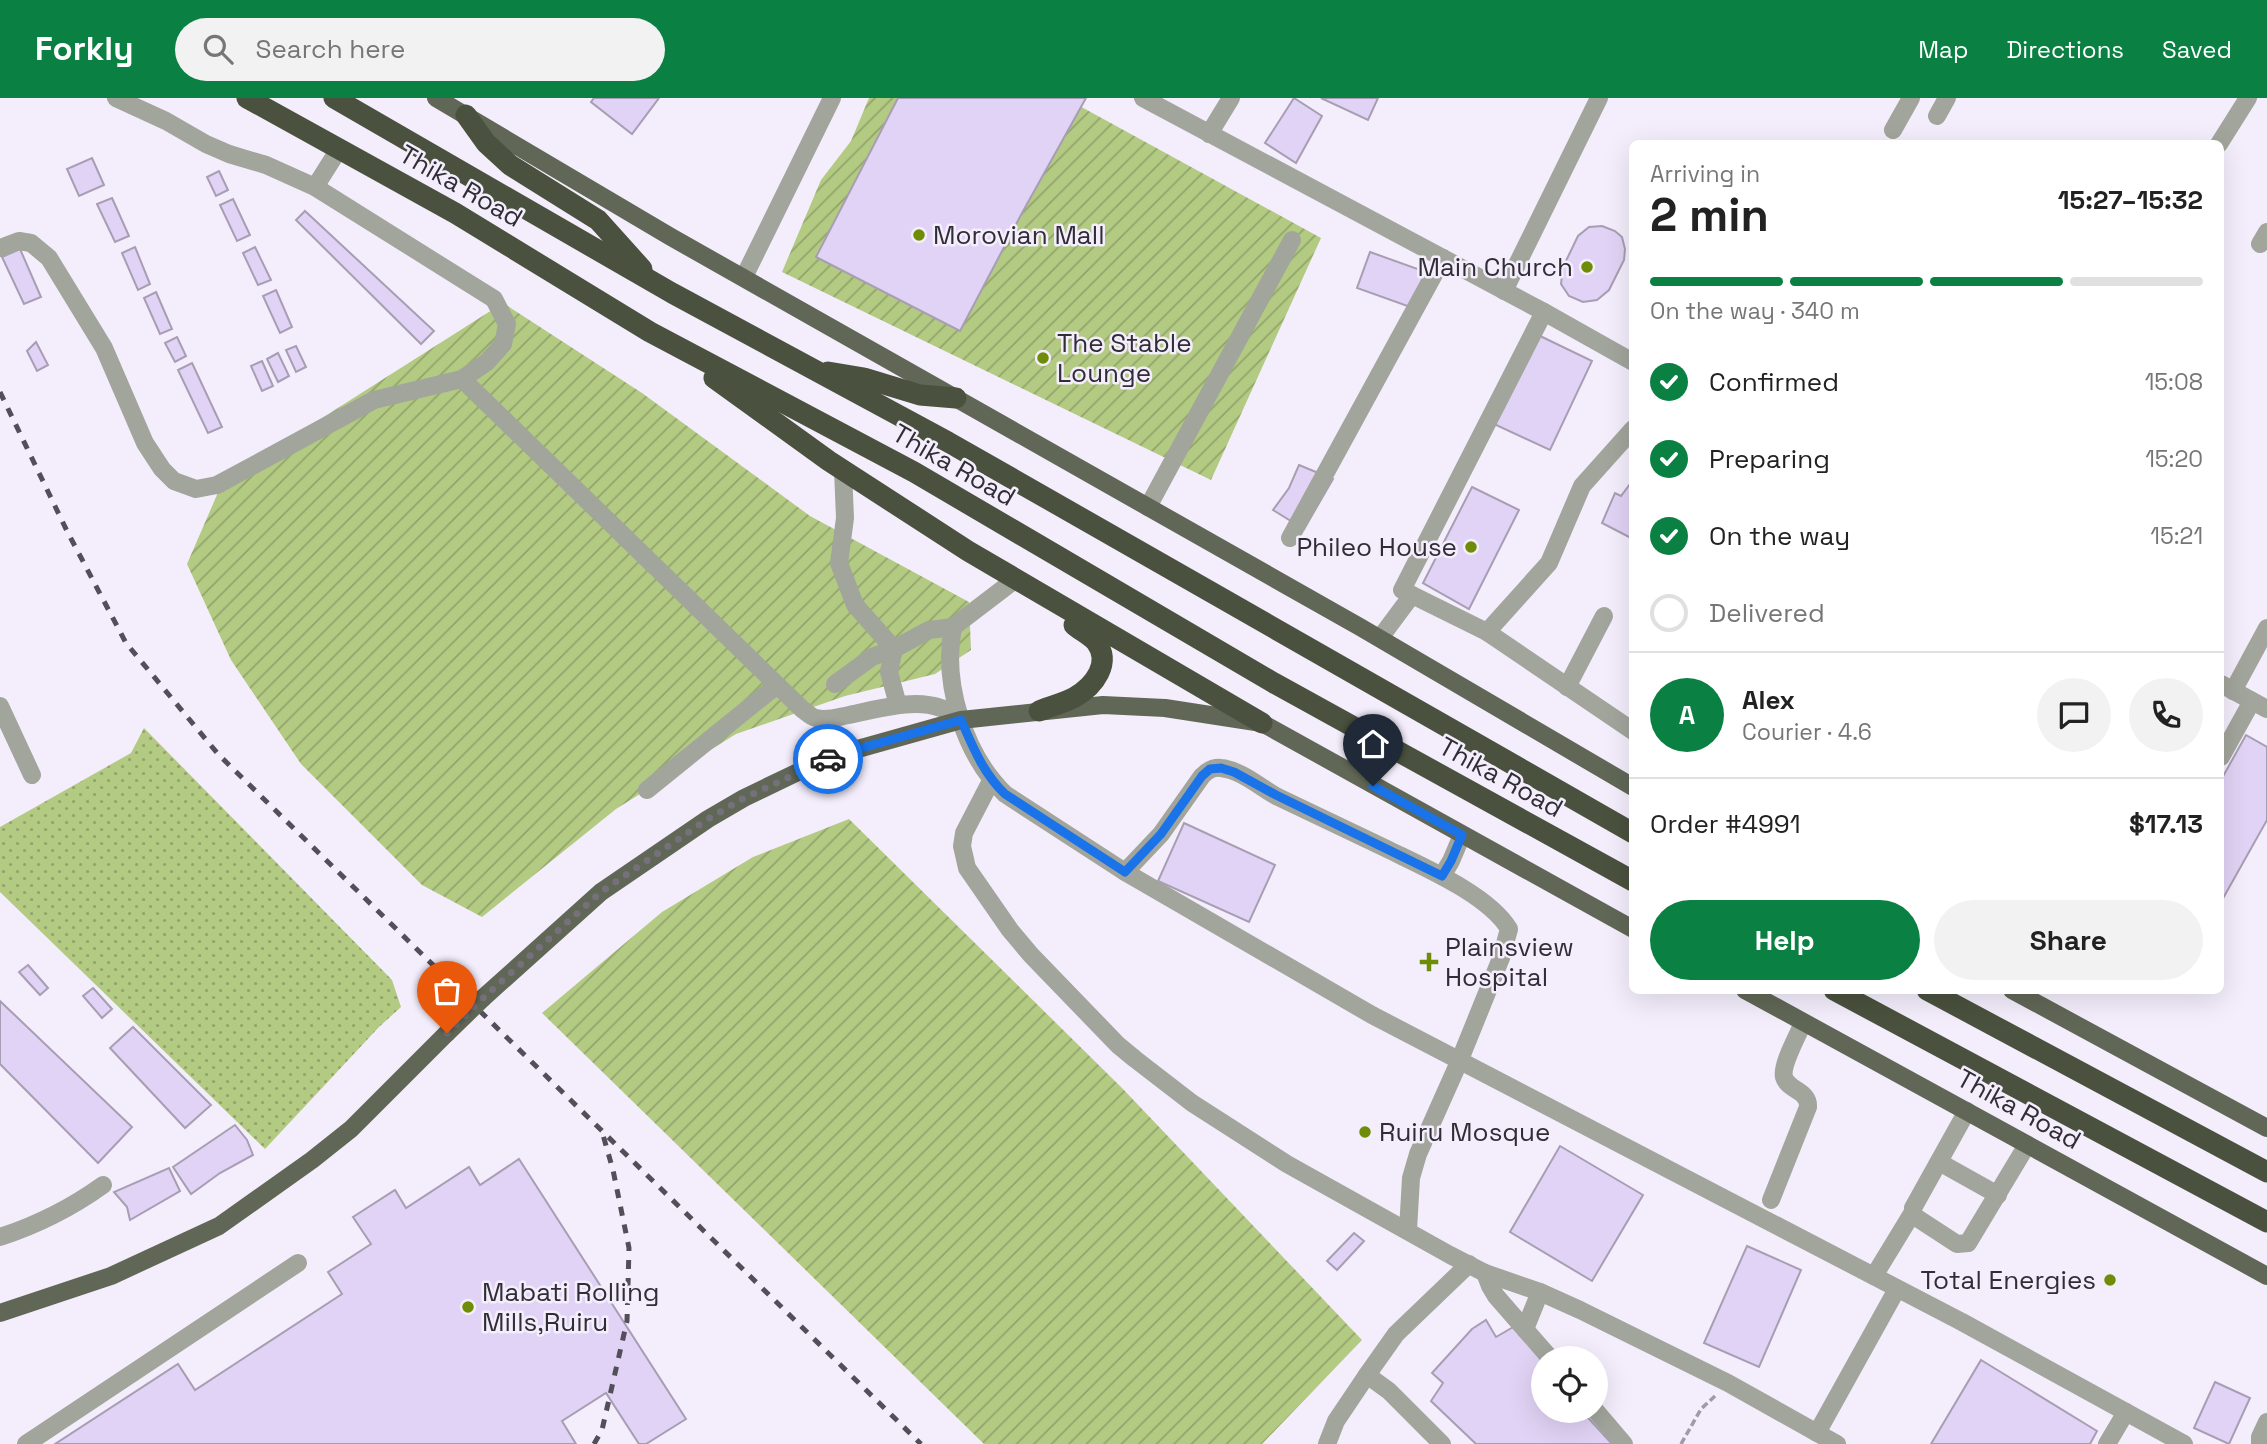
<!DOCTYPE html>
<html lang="en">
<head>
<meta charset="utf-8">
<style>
	body { margin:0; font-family:"Space Grotesk",sans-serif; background:#f2f2f2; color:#222; height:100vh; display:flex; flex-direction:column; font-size:26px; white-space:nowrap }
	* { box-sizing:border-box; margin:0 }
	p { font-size:23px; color:#767676 }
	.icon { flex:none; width:38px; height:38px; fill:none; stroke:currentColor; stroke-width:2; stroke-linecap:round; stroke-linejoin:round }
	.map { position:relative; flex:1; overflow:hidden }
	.side { position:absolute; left:1629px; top:42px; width:595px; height:854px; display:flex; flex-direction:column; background:#fff; border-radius:10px; box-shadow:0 7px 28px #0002 }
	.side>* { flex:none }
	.buttons { position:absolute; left:1531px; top:1248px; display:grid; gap:14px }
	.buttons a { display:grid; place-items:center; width:77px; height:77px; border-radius:50%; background:#fff; box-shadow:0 7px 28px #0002; font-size:35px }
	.pin { position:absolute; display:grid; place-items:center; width:60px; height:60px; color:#fff; margin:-72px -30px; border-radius:50% 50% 50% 0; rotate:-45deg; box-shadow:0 0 7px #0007 }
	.pin .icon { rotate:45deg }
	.courier { position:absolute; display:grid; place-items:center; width:70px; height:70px; margin:-35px; border:5px solid #1a73e8; border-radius:50%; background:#fff; color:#222; box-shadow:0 2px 9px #0007 }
	.head em { font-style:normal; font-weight:800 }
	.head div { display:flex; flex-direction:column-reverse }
	.head { display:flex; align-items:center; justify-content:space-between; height:119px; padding:0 21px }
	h1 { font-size:46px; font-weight:800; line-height:52px }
	.bar { display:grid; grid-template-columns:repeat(4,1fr); gap:10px 7px; align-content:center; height:84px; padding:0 21px }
	.bar i { height:9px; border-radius:5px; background:#e0e0e0 }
	.bar .selected { background:#0b8043 }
	.bar p { grid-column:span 4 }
	.line { display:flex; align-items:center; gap:18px; padding:0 21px; border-top:2px solid #e0e0e0 }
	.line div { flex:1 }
	.round { display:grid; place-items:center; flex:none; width:74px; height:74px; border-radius:37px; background:#f2f2f2 }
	ol { padding:0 21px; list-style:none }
	li { display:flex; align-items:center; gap:21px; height:77px }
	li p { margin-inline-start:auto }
	li .icon { padding:7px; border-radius:50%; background:#0b8043; color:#fff; stroke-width:4 }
	li:last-child { color:#767676 }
	li i { width:38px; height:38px; border:4px solid #e0e0e0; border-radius:50% }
	.cta { display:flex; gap:14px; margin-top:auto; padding:14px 21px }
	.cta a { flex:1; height:80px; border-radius:42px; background:#0b8043; color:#fff; font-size:28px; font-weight:800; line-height:80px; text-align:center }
	.cta a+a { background:#f2f2f2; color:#222 }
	header { display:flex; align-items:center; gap:42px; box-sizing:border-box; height:98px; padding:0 35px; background:#0b8043; color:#fff }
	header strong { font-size:33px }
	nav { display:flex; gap:38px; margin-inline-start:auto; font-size:24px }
	.search { width:490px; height:63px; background:#f2f2f2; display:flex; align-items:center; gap:18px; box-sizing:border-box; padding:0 24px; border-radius:38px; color:#767676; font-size:26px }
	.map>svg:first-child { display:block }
	.grass { fill:url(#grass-dots) }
	.garden { fill:url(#garden-furrows) }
	.building { fill:#e1d3f5; stroke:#a79eb3; stroke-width:2 }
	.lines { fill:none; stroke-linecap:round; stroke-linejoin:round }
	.path { stroke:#9f9aa6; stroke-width:3.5; stroke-dasharray:7 3.5; stroke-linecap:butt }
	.minor { stroke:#a2a59c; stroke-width:18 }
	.major { stroke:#616756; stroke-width:18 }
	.highway { stroke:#4a513e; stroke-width:21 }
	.rail { stroke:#534f58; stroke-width:5; stroke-dasharray:9 9; stroke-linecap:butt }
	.major-bridge { stroke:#616756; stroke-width:18 }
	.done { stroke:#75717b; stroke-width:7; stroke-dasharray:0 12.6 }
	.route { stroke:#1a73e8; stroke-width:9 }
	.poi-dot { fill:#6f8c07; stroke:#f4eefc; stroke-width:2.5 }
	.labels { text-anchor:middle; stroke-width:5; stroke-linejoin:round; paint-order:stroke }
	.street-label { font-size:26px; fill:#312d36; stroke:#f4eefc }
	.poi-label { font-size:26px; fill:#312d36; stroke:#f4eefc; text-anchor:start }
</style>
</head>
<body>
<header>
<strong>Forkly</strong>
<div class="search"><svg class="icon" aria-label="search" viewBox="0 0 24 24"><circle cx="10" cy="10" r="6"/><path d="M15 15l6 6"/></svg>Search here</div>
<nav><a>Map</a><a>Directions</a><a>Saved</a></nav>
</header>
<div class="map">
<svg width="2267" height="1346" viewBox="0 0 2267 1346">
	<defs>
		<pattern id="grass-dots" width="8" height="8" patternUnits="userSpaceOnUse" patternTransform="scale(1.75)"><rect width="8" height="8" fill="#b3ca82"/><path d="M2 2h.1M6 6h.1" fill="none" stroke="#92a46b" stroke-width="1.8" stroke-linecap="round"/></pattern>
		<pattern id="garden-furrows" width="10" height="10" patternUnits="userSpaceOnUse" patternTransform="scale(1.75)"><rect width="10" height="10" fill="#b3ca82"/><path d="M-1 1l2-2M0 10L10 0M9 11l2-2" fill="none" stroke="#92a46b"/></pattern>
	</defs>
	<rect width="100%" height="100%" fill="#f4eefc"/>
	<!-- grass -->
	<polygon class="grass" points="144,630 392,882 401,909 379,929 265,1051 0,794 0,729 131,655"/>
	<!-- garden -->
	<g class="garden">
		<polygon points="869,0 1065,0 1321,140 1211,382 782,174 821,82 851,43"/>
		<polygon points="503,205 642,295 810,418 969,504 971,552 935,576 845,598 736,636 616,711 482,819 422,787 301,666 231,562 187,466 223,383"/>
		<polygon points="849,721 1122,990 1362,1242 1262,1346 984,1346 542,915 662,814 753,759"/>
	</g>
	<!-- building -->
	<g class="building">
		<polygon points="594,0 659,0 632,36 591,4"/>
		<polygon points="898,0 1086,0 1022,115 960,233 816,159"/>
		<polygon points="1294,0 1322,18 1296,65 1265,45"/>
		<polygon points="1321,0 1378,0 1368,22"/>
		<polygon points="92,60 104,87 79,98 67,71"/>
		<polygon points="219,73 228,92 216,98 207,79"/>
		<polygon points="112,100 129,138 115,144 97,106"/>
		<polygon points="233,101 250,137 237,143 220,107"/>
		<polygon points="305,113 434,233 421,246 296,122"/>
		<polygon points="1602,128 1615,133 1622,139 1625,151 1624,162 1609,192 1597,202 1583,204 1569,198 1561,186 1563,169 1578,138 1589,129"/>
		<polygon points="135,149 150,186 138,192 122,155"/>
		<polygon points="255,149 271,182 258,187 243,155"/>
		<polygon points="20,151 41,199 24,206 2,159"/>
		<polygon points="1370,154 1426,174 1413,210 1357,190"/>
		<polygon points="276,192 292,229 280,235 263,198"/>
		<polygon points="156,194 172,231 160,236 144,200"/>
		<polygon points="1536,236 1592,263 1550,352 1494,326"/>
		<polygon points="177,239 186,258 175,264 165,245"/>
		<polygon points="36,244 48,267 37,273 27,253"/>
		<polygon points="296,248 306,269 296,274 286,252"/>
		<polygon points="278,255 289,278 278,284 267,261"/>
		<polygon points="262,263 273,288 262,293 251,268"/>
		<polygon points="192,265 222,329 208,335 178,272"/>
		<polygon points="1299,367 1333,381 1304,431 1273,412 1289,390"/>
		<polygon points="1633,382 1633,441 1602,425 1615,395 1621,398"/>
		<polygon points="1472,389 1519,412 1469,511 1423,485"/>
		<polygon points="2246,637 2267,649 2267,722 2221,804 2221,682"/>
		<polygon points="1184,725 1275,767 1249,824 1158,783"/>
		<polygon points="28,867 48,890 40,897 19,874"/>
		<polygon points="93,890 112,911 102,920 83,898"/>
		<polygon points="0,903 132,1029 98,1065 0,966"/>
		<polygon points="133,929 211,1007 185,1030 110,950"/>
		<polygon points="235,1027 247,1042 253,1057 220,1075 191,1096 173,1069"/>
		<polygon points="1560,1048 1643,1097 1592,1183 1510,1134"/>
		<polygon points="519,1061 686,1321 646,1346 639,1346 606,1295 562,1323 576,1346 55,1346 178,1266 195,1292 342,1196 328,1174 371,1146 353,1119 395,1092 406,1110 469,1069 480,1087"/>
		<polygon points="169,1070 180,1093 130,1122 127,1109 114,1094"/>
		<polygon points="1354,1135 1364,1143 1337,1172 1327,1163"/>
		<polygon points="1747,1148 1801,1172 1759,1269 1704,1245"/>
		<polygon points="1486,1222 1496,1239 1515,1228 1544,1260 1544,1312 1581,1312 1612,1346 1476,1346 1431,1303 1443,1285 1432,1275 1472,1231"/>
		<polygon points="1981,1262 2097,1333 2090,1346 1931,1346"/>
		<polygon points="2215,1284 2250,1300 2229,1346 2194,1330"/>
	</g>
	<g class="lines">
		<!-- path -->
		<polyline class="path" points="1681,1346 1701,1311 1716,1297"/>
		<!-- minor -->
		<g class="minor">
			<polyline points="1143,0 1544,214 1633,264"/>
			<polyline points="1937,18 1947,0"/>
			<polyline points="1893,32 1911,0"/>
			<polyline points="1209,36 1231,0"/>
			<polyline points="2219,46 2248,0"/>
			<polyline points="315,89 339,51"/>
			<polyline points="2260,146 2267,134"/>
			<polyline points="0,150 19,143 31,145 49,160 104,250 145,345 162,371 174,383 196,391 217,387 374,302 462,281 487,264 503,246 507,226 494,201 315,89 266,67 229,56 206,46 166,23 116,0"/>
			<polyline points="744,179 832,0"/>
			<polyline points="1504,193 1599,0"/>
			<polyline points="1544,214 1402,492 1487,534 1633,633"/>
			<path d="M462,281L802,611C806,614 811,619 816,620C827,623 838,619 849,617C884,610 931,594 961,622"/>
			<polyline points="843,372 845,420 839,465 855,507 894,551 889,574 898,607"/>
			<polyline points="1148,409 1292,142"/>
			<polyline points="1290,440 1443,160"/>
			<path d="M953,529C942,585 964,656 1005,696L1125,774L1372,917L1962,1224L2184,1346"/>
			<polyline points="1487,534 1549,465 1582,388 1633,331"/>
			<polyline points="1380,540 1412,497"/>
			<polyline points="835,586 872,559 894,551 929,532 953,529 1012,484"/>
			<polyline points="2221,586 2267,611"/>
			<polyline points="1567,589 1604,518"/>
			<polyline points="2233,593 2267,530"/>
			<polyline points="0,608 32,677"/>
			<polyline points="2221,659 2252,603"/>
			<polyline points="991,683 964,735 962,748 967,770 1010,832 1031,857 1118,947 1135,961 1192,1005 1287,1066 1450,1157 1485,1175 1540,1194 1580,1212 1728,1285 1837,1346"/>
			<polyline points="647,692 777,587"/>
			<path d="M1125,774L1161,736L1202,678C1208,672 1213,669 1221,670C1241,672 1261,690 1278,699C1314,716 1349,733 1385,750C1421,768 1488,796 1509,831L1501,860L1459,964L1418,1056L1411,1080L1408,1132"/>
			<polyline points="1442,778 1451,763 1462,737"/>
			<polyline points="1967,1013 1913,1110 1914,1118 1957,1146 1968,1145 2027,1047"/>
			<polyline points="1939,1064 1998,1097"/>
			<path d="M1771,1102L1808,1009C1809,992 1788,993 1784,979C1781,967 1798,937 1803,925"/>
			<path d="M0,1139C37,1127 71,1110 103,1087"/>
			<polyline points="1485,1175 1490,1188 1496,1198 1550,1260"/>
			<polyline points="1874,1178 1913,1114"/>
			<polyline points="1525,1231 1540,1194"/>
			<polyline points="1367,1277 1396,1236 1469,1166"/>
			<polyline points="1595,1312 1624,1346"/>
			<polyline points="1817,1335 1897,1191"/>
			<polyline points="26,1346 298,1165"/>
			<polyline points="1327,1346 1336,1323 1367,1277 1389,1293 1442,1346"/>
			<polyline points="2107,1346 2126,1314"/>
			<polyline points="2260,1346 2260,1339 2267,1324"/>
		</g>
		<!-- major -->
		<g class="major">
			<polyline points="436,0 671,139 1360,529 1633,689"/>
			<polyline points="1745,892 2267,1178"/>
			<polyline points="2012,892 2267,1030"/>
			<polyline points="483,900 601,794 708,721 744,700 798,674 840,656 961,622 1103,607 1165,610 1262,625 1633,831"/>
			<polyline points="0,1215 111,1178 219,1128 312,1062 351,1031 447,935"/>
		</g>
		<!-- highway -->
		<g class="highway">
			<polyline points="247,0 455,115 650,234 914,374 1274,585 1633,783"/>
			<polyline points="334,0 672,195 948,344 1633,735"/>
			<polyline points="466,17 486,45 510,67 598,122 642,171"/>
			<polyline points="828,274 864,280 920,297 956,300"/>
			<polyline points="714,280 829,363 968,453 1262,625"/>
			<path d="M1039,613C1050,608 1065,605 1075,599C1094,588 1112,565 1096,544C1090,537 1081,533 1074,527"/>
			<polyline points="1834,892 2267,1124"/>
			<polyline points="1927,892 2267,1074"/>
		</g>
		<!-- rail -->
		<g class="rail">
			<polyline points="0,294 67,433 126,545 218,656 921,1346"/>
			<polyline points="594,1346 602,1332 627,1223 629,1150 613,1072 603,1037"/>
		</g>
		<!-- major-bridge -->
		<polyline class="major-bridge" points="447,935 483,900"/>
	</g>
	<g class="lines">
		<!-- done -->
		<polyline class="done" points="447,935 483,900 601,794 708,721 744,700 828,661"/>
		<!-- route -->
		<path class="route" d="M828,661L840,656L961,622C973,649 983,675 1005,696L1125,774L1161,736L1202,678L1210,671L1221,670L1234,674L1276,697L1442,778L1451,763L1462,737L1373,688"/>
	</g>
	<!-- markers -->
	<g class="poi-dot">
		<circle cx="919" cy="137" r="7"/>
		<circle cx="1587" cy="169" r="7"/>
		<circle cx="1043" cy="260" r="7"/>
		<circle cx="1471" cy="449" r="7"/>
		<path d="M1425.5 853.5h7v7h7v7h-7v7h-7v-7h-7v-7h7z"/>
		<circle cx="1365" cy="1034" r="7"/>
		<circle cx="2110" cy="1182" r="7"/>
		<circle cx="468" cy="1209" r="7"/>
	</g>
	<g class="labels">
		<!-- street labels -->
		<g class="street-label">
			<text transform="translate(461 88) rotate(30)" y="9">Thika Road</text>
			<text transform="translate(954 367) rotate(30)" y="9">Thika Road</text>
			<text transform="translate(1501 679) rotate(29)" y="9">Thika Road</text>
			<text transform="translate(2019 1011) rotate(29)" y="9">Thika Road</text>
		</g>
		<!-- poi labels -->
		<g class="poi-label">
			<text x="933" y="146">Morovian Mall</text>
			<text x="1573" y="178" text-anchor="end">Main Church</text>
			<text x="1057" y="254">The Stable<tspan x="1057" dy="30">Lounge</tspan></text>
			<text x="1457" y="458" text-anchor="end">Phileo House</text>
			<text x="1445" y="858">Plainsview<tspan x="1445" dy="30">Hospital</tspan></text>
			<text x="1379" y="1043">Ruiru Mosque</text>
			<text x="2096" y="1191" text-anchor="end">Total Energies</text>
			<text x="482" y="1203">Mabati Rolling<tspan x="482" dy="30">Mills,Ruiru</tspan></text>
		</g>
	</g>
</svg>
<div class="buttons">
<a><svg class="icon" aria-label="locate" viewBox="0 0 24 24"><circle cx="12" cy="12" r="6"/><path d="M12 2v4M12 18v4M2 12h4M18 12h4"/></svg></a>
</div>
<div class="pin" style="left:447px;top:935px;background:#ea580c"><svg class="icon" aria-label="bag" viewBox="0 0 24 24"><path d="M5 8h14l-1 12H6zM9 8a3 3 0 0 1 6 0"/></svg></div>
<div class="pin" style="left:1373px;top:688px;background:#1f2937"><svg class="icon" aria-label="home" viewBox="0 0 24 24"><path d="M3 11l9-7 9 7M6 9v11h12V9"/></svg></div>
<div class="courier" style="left:828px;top:661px"><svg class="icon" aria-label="car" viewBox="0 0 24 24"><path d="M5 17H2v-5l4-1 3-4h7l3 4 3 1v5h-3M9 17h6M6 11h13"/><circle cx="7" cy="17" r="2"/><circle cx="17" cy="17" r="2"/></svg></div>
<section class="side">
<div class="head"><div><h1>2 min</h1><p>Arriving in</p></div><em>15:27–15:32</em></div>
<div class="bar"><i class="selected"></i><i class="selected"></i><i class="selected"></i><i></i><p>On the way · 340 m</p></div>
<ol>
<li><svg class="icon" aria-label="check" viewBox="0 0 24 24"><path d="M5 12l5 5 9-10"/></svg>Confirmed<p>15:08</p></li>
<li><svg class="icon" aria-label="check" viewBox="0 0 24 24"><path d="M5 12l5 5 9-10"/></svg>Preparing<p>15:20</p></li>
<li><svg class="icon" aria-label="check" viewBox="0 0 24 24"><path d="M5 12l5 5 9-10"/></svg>On the way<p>15:21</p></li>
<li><i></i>Delivered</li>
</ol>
<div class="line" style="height:126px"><b class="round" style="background:#0b8043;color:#fff">A</b><div><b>Alex</b><p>Courier · 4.6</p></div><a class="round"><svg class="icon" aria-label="chat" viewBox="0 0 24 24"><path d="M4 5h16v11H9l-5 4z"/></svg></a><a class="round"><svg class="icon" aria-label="phone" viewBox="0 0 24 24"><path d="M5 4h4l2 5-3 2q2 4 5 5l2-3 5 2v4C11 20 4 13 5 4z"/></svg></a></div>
<div class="line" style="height:91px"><div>Order #4991</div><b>$17.13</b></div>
<div class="cta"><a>Help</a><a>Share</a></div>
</section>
</div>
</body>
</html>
